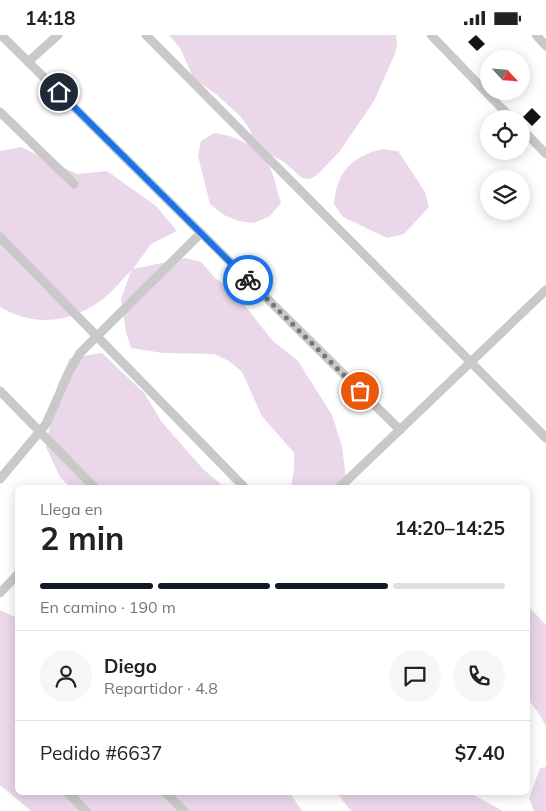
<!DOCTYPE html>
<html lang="es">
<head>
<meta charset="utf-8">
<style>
	body { margin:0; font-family:Mulish,sans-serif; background:#f6f6f6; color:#222; height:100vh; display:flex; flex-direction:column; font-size:19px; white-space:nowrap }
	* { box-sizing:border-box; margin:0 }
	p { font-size:16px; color:#767676 }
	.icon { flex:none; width:28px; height:28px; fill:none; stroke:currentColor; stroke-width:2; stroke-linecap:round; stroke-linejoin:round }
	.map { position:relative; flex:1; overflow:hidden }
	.side { position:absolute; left:15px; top:450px; width:515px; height:310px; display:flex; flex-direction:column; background:#fff; border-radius:8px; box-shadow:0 2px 12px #0003 }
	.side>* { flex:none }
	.needle { width:32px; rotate:116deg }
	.tools { position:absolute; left:480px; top:15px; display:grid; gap:10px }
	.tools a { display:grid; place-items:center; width:50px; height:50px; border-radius:50%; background:#fff; box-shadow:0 2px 12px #0003; font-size:25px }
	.pin { position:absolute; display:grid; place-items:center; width:42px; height:42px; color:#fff; margin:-21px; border:2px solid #fff; border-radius:50%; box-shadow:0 1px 5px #0007 }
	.courier { position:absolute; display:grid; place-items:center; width:50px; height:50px; margin:-25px; border:4px solid #1a73e8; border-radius:50%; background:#fff; color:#222; box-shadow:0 1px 6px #0007 }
	.summary em { font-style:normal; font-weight:700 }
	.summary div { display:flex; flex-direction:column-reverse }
	.summary { display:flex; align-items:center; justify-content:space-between; height:85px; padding:0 25px }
	h1 { font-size:32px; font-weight:700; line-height:38px }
	.bar { display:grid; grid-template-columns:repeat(4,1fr); gap:8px 5px; align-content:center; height:60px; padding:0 25px }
	.bar i { height:6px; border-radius:4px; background:#e0e0e0 }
	.bar .active { background:#111827 }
	.bar p { grid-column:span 4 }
	.line { display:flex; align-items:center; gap:12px; padding:0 25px; border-top:1px solid #e0e0e0 }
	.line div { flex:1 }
	.round { display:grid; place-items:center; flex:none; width:52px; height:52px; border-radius:26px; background:#f6f6f6 }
	.status { display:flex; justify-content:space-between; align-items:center; height:35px; padding:0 25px; background:#fff; direction:ltr }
	.status svg { height:14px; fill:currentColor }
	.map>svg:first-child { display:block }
	.green { fill:#ead8ea }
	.building { fill:#131313 }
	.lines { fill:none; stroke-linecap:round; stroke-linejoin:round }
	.minor { stroke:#c9c9c9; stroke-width:9 }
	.done { stroke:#767676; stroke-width:5; stroke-dasharray:0 9 }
	.route { stroke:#1a73e8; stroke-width:6 }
</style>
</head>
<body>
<div class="status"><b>14:18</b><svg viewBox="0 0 49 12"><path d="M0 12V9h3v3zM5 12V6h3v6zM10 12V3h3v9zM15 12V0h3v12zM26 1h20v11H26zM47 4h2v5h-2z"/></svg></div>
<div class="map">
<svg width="546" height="776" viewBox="0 0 546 776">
	<rect width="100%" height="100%" fill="#fff"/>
	<!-- green -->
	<g class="green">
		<polygon points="169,0 396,0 397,10 395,19 374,66 340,116 317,140 310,144 302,143 284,127 269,119 252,101 250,94 240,81 216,59 194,44 180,13"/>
		<path d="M214,98C234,100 255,110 267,127C274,138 277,156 281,168L270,181L254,188L238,186L224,180L210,169L198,121L201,106Z"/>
		<path d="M21,112L77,139L107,136L156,171L177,196L151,209L133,234L186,223L201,227L216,244L230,252L272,305L298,326L332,380L342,411L347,452H291L294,435V418L262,381L242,337L229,326L214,319L163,318L131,313L126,297L121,264L131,236C124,242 117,251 110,258C78,287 37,294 0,272V116Z"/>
		<path d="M383,114L398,116L425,157L429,172L404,199L387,203L343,182L334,169C337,136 351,122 383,114Z"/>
		<polygon points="102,318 145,359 161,386 203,434 224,452 70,452 60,442 46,412 58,349 70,323"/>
		<polygon points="528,571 546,590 546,692 540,680 528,664"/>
		<polygon points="0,575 17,583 18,758 290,758 302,776 31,776 0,750"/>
		<polygon points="546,732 546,776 534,776 529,763 540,733"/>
		<polygon points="337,758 470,758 503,776 351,776"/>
	</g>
	<!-- building -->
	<g class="building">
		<polygon points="476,0 485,9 477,16 468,7"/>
		<polygon points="532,73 541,82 532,91 523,82"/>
	</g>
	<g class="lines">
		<!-- minor -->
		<g class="minor">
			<polyline points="1,0 400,395"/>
			<polyline points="146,0 546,403"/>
			<polyline points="431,0 512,84"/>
			<polyline points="536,0 546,11"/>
			<polyline points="28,27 58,0"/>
			<polyline points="0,77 74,149"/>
			<polyline points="521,93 546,119"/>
			<polyline points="0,202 244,452"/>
			<polyline points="0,356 94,452"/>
			<polyline points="0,444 46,389 69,337 80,318 201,198"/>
			<polyline points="340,452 546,255"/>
			<polyline points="0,558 18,539"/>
			<polyline points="68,758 86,776"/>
			<polyline points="166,758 184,776"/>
		</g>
	</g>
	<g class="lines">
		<!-- done -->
		<polyline class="done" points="248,245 360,356"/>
		<!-- route -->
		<polyline class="route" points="59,57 248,245"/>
	</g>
</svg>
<div class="tools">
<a><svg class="needle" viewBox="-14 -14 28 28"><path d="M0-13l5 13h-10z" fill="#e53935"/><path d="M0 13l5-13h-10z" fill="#767676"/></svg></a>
<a><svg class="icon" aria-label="locate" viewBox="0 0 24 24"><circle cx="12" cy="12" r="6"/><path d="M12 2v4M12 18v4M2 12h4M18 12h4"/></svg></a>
<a><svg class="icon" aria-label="layers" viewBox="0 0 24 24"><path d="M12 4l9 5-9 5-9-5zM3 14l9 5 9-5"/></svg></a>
</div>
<div class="pin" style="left:360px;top:356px;background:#ea580c"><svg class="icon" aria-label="bag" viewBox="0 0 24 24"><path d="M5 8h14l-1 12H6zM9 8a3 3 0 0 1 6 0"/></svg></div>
<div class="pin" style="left:59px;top:57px;background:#1f2937"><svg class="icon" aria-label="home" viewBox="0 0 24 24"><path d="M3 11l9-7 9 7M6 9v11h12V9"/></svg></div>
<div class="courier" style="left:248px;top:245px"><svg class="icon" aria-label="bike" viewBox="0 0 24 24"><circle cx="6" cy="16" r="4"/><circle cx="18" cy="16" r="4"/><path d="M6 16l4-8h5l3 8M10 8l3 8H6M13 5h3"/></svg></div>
<section class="side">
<div class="summary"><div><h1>2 min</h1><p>Llega en</p></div><em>14:20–14:25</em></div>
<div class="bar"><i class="active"></i><i class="active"></i><i class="active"></i><i></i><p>En camino · 190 m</p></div>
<div class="line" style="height:90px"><a class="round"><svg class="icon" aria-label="person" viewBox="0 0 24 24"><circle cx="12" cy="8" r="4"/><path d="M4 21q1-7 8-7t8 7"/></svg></a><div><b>Diego</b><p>Repartidor · 4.8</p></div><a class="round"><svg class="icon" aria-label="chat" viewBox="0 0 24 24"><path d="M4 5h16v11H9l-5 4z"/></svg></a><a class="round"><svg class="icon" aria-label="phone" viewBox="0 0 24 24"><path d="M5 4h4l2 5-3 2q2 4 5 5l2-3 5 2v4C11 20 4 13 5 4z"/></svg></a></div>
<div class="line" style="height:65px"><div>Pedido #6637</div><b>$7.40</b></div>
</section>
</div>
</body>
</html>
